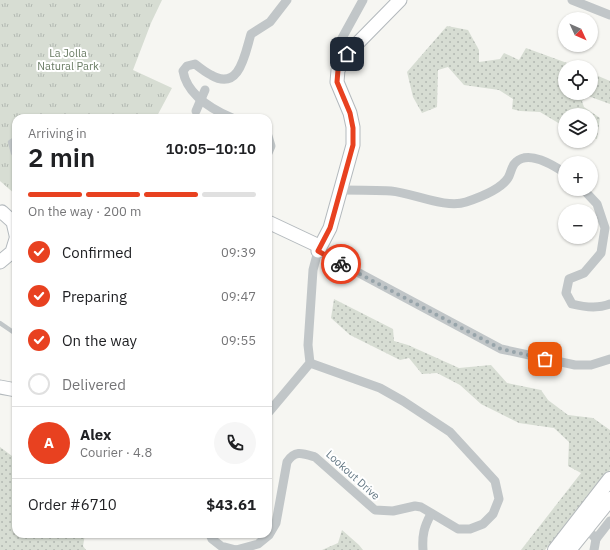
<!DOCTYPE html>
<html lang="en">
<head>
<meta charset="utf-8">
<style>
	body { margin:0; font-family:"IBM Plex Sans",sans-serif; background:#f6f6f6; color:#202124; height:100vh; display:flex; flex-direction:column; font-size:15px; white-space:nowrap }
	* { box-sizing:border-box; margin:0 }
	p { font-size:13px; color:#757577 }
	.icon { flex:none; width:22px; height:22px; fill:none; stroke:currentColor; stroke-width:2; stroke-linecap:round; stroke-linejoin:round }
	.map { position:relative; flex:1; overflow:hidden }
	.sheet { position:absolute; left:12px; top:114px; width:260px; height:424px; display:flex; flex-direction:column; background:#fff; border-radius:12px; box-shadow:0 1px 3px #0004 }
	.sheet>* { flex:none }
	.needle { width:26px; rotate:134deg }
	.tools { position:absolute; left:558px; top:12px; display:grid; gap:8px }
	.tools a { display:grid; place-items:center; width:40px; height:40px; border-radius:50%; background:#fff; box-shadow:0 1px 3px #0004; font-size:20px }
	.pin { position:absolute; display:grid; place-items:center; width:34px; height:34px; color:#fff; margin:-17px; border-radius:8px; box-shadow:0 2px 6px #0006 }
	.courier { position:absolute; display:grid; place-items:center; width:40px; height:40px; margin:-20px; border:3px solid #e84120; border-radius:50%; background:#fff; color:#222; box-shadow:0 1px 5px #0007 }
	.head em { font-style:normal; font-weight:600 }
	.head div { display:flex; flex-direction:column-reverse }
	.head { display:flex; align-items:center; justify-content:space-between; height:68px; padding:0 16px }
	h1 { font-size:26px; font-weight:600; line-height:30px }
	.bar { display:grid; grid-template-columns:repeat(4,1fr); gap:6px 4px; align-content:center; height:48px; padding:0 16px }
	.bar i { height:5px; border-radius:3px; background:#e0e0e0 }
	.bar .selected { background:#e84120 }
	.bar p { grid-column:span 4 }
	.line { display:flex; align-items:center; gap:10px; padding:0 16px; border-top:1px solid #e0e0e0 }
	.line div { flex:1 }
	.round { display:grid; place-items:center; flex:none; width:42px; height:42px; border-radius:21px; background:#f6f6f6 }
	ol { padding:0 16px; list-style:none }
	li { display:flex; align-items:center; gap:12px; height:44px }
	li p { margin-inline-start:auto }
	li .icon { padding:4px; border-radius:50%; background:#e84120; color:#fff; stroke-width:4 }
	li:last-child { color:#757577 }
	li i { width:22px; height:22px; border:2px solid #e0e0e0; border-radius:50% }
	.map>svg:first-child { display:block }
	.grass { fill:url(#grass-dots) }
	.park { fill:url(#park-tufts) }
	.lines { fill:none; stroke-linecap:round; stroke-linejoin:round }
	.secondary-casing { stroke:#b3b9bd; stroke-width:15 }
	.primary-casing { stroke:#b4b9bc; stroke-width:16 }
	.lane { stroke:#c1c6c8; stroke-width:4.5 }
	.street { stroke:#c1c6c8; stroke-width:9 }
	.secondary { stroke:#fff; stroke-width:13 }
	.primary { stroke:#fff; stroke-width:14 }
	.street-bridge { stroke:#c1c6c8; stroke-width:9 }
	.done { stroke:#97a4aa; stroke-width:4; stroke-dasharray:0 7.2 }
	.route { stroke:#e84120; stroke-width:5 }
	.labels { text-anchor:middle; stroke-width:4; stroke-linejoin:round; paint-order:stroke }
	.park-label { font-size:11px; fill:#697b63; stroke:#fff }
	.street-label { font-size:11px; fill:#647884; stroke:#fff }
</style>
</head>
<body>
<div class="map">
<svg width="610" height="550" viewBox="0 0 610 550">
	<defs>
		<pattern id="grass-dots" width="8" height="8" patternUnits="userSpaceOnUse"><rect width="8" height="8" fill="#d7ddd3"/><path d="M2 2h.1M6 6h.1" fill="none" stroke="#b2b8b1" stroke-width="1.8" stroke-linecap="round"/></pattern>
		<pattern id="park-tufts" width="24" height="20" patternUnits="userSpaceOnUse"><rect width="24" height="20" fill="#d7ddd3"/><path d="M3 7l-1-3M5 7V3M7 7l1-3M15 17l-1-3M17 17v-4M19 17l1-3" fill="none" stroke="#b2b8b1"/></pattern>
	</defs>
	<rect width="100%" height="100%" fill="#f6f6f2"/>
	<!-- grass -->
	<g class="grass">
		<polygon points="447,26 468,30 479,50 479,62 500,59 504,53 519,60 526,48 578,67 565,67 565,93 591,93 591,73 610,81 610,104 588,96 582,101 584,107 600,118 597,139 591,137 591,115 565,115 565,127 540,112 520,111 512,109 513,99 499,90 464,85 448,67 438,70 437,107 422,113 413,97 407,72"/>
		<polygon points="334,299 393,329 394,341 408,345 459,368 491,365 507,383 541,390 548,400 568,415 593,418 610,430 610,470 545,550 521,550 581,473 568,466 569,442 554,428 519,423 481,404 460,385 437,373 422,374 409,358 400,360 350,335 331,318"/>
		<polygon points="0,447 16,459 16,534 85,534 83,546 86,550 0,550"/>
		<polygon points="342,530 359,545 363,550 322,550 338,543"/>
	</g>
	<!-- park -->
	<polygon class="park" points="0,0 162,0 151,23 133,70 172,88 156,118 16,118 16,195 0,181"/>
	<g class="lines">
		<defs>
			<g id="secondary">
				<polyline points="0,213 2,212 13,222 16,235"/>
				<polyline points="268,222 319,246"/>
				<polyline points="318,251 330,228 353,145 353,127 350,113 337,82 338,70 347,54 400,0"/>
				<polyline points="0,262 12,252 16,239"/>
				<polyline points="0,387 16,390"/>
			</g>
			<g id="primary">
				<polyline points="555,550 610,479"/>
				<polyline points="569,550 610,499"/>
			</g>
		</defs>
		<!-- secondary casing -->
		<use href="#secondary" class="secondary-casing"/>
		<!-- primary casing -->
		<use href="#primary" class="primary-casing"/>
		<!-- lane -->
		<g class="lane">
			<polyline points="16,138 10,142 13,153 16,157"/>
			<polyline points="0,323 16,334"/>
		</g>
		<!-- street -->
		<g class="street">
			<polyline points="572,0 610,15"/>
			<polyline points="338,70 337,55 341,40 363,0"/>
			<path d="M232,118C211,109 187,95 183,71L187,66L195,64C200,68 205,72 211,75C240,92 245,53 251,34L270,22L287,0"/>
			<polyline points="268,136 271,146 268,153"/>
			<path d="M583,189L597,204L605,228L601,253L584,273L569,279L566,293L572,304C584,307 598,309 610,304"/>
			<path d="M340,190C357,190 374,190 391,191C413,193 446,209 466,202C478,198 501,189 508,178C511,174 511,166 516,162C529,150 553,165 565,173"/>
			<polyline points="268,413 310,363 308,345 313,270 318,251 501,349 575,365 591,365 610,359"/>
			<polyline points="583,524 596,539 594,550"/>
			<path d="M210,534L212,539L221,546L236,550L258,544L269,535L276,523L287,462C295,450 302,453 315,457L375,510L393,511L415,506L421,507L458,529H470L483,524L493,514L499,499L495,481L450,432L403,401L380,388L310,363"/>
			<polyline points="596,539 610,521"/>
			<path d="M423,550C422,535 424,527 431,514"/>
		</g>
		<!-- secondary -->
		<use href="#secondary" class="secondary"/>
		<!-- primary -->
		<use href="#primary" class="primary"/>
		<!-- street-bridge -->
		<polyline class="street-bridge" points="196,111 205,90"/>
	</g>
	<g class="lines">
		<!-- done -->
		<polyline class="done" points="341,264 501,349 545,359"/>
		<!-- route -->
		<polyline class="route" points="341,264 318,251 330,228 353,145 353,128 350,113 337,82 338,70 347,54"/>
	</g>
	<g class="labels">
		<!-- park labels -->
		<g class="park-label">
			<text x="68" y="57">La Jolla<tspan x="68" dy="13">Natural Park</tspan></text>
		</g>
		<!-- street labels -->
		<g class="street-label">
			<text transform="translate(353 475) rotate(42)" y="4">Lookout Drive</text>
		</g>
	</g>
</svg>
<div class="tools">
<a><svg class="needle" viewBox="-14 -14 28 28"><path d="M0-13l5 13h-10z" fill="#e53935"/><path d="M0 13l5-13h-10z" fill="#757577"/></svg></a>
<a><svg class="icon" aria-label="locate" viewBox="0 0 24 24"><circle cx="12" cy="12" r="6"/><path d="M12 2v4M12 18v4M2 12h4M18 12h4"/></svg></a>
<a><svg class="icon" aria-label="layers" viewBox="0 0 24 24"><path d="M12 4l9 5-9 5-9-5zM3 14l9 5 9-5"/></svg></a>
<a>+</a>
<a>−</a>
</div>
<div class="pin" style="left:545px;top:359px;background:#ea580c"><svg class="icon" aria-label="bag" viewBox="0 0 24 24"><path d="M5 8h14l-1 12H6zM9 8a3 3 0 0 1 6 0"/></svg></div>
<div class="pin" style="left:347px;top:54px;background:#1f2937"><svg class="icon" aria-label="home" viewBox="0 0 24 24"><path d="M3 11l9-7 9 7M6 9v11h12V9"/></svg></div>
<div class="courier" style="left:341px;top:264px"><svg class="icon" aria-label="bike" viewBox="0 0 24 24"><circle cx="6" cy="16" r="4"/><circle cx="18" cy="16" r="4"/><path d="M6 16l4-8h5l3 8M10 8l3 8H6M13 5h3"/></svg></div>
<section class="sheet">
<div class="head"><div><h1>2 min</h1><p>Arriving in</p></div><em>10:05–10:10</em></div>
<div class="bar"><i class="selected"></i><i class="selected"></i><i class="selected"></i><i></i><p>On the way · 200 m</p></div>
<ol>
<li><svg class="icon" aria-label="check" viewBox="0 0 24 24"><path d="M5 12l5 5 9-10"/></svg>Confirmed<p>09:39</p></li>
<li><svg class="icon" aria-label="check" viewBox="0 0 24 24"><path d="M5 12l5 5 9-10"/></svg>Preparing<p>09:47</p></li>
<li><svg class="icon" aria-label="check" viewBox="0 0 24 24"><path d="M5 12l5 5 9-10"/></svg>On the way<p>09:55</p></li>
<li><i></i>Delivered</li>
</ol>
<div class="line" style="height:72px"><b class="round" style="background:#e84120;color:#fff">A</b><div><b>Alex</b><p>Courier · 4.8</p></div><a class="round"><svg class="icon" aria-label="phone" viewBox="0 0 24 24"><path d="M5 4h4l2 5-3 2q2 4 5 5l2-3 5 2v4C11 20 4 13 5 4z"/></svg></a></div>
<div class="line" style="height:52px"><div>Order #6710</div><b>$43.61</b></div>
</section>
</div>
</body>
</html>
